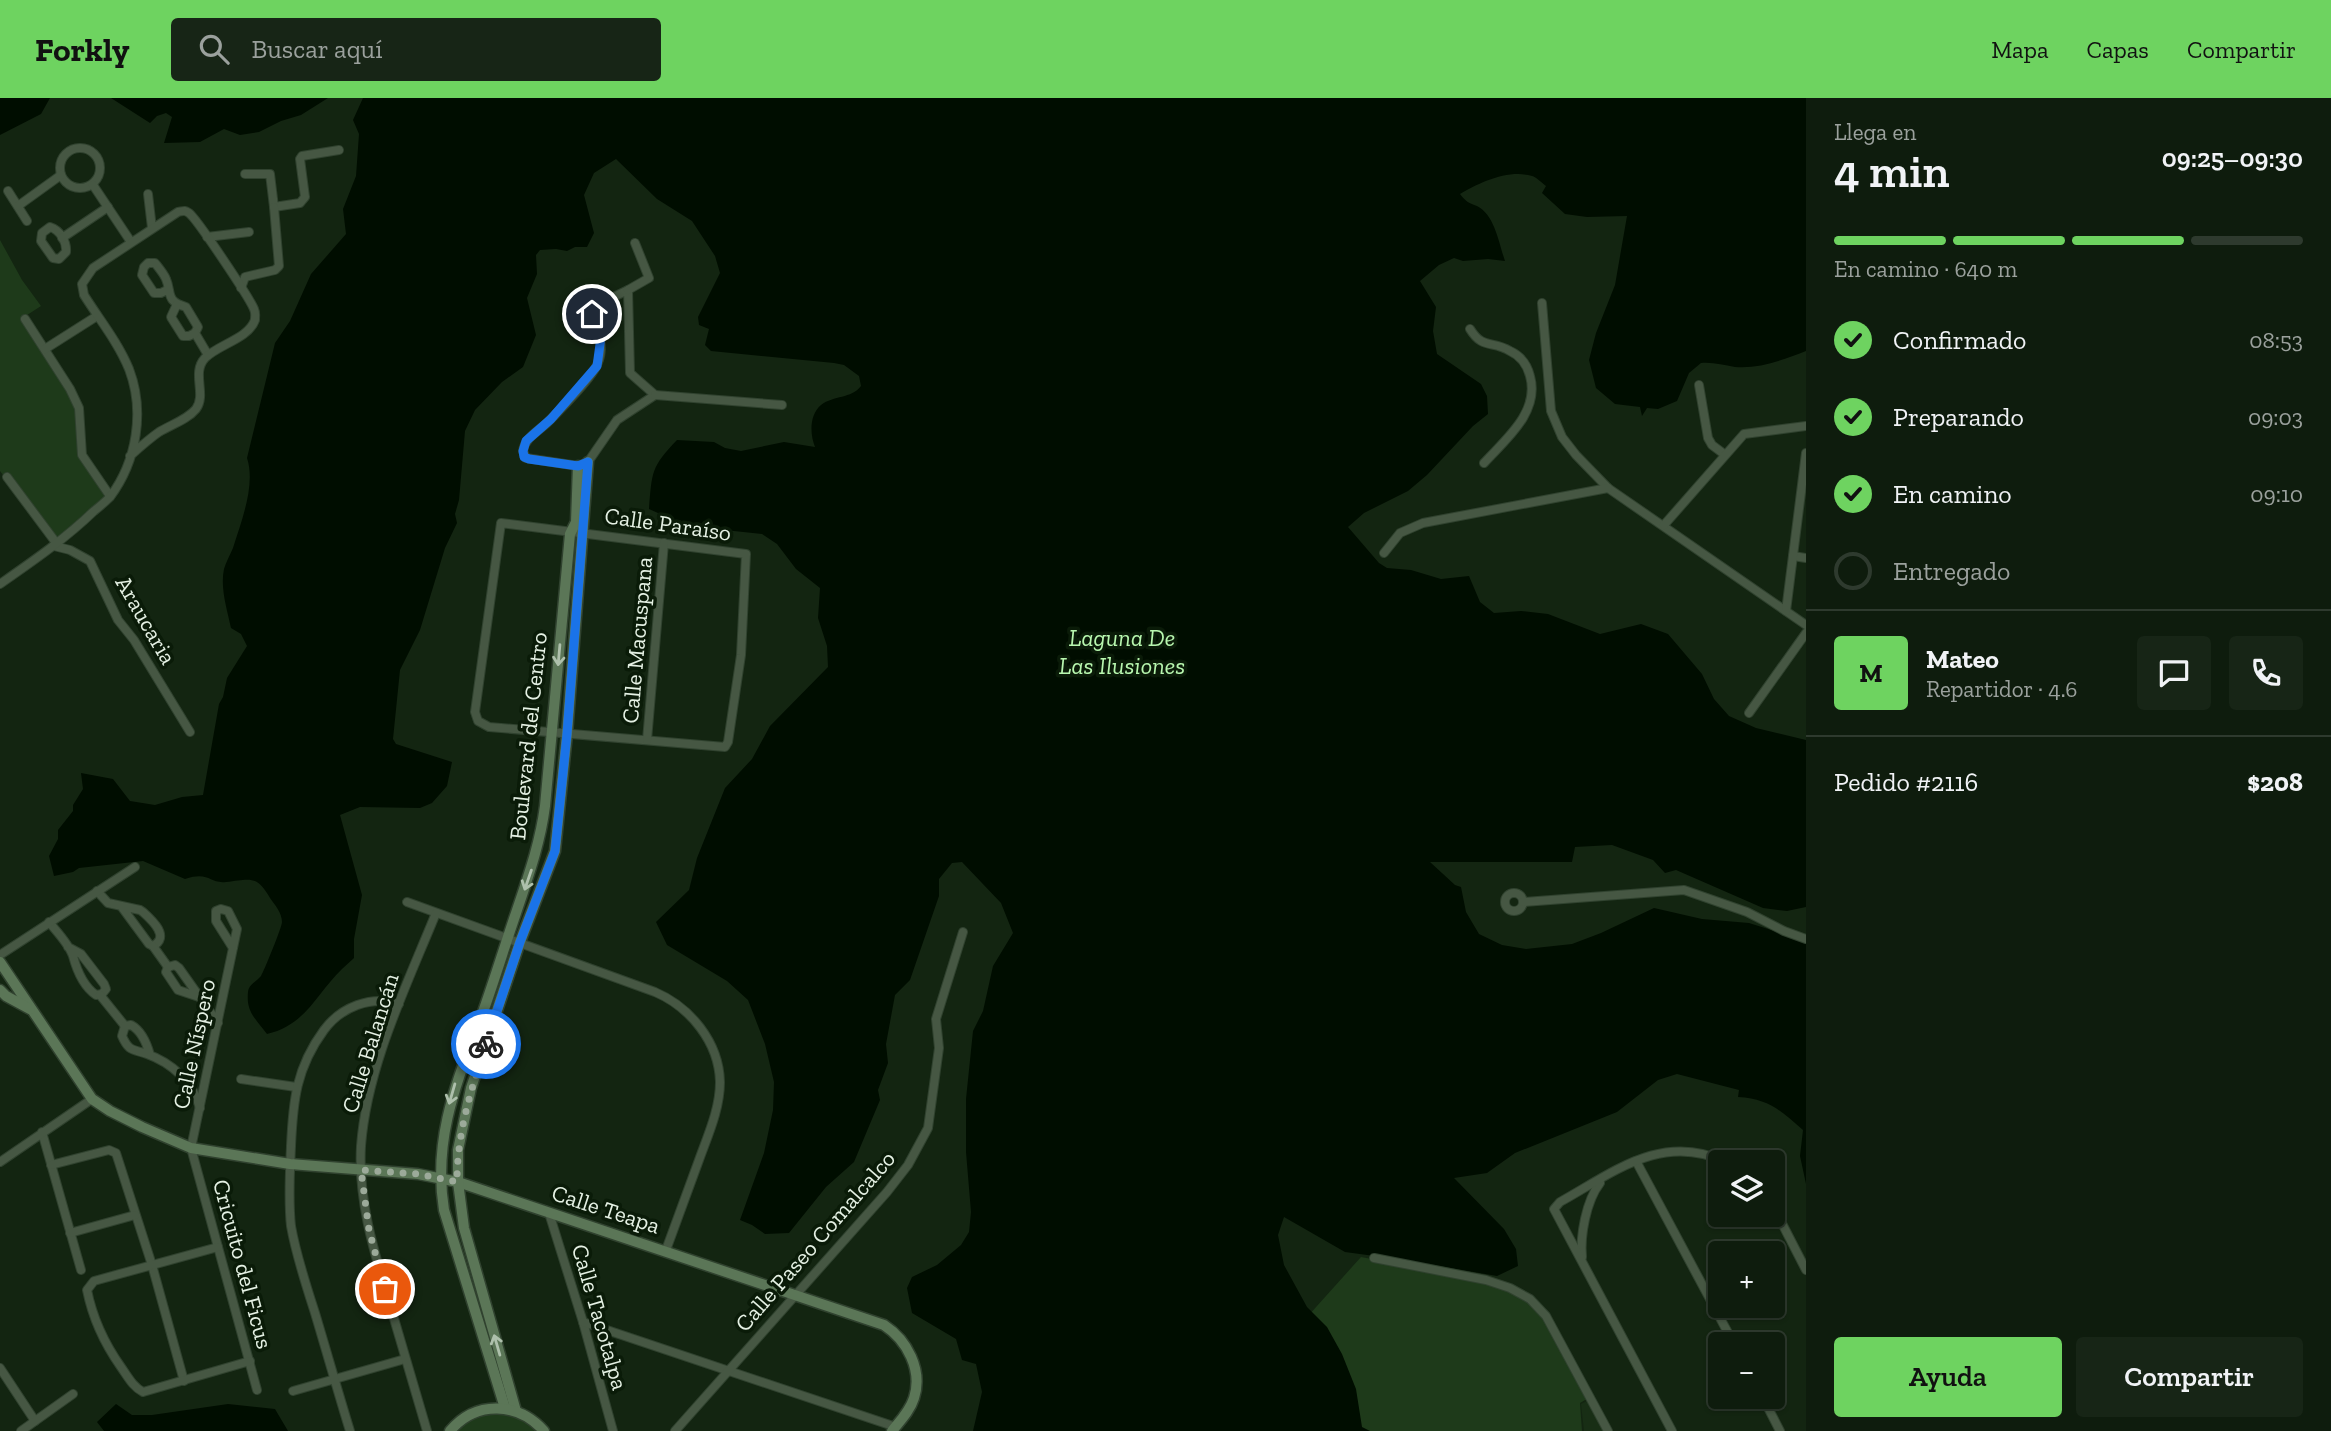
<!DOCTYPE html>
<html lang="es">
<head>
<meta charset="utf-8">
<style>
	body { margin:0; font-family:"Zilla Slab",serif; background:#172516; color:#f1f3f6; height:100vh; display:flex; flex-direction:column; font-size:26px; white-space:nowrap }
	* { box-sizing:border-box; margin:0 }
	p { font-size:23px; color:#9ba19d }
	.icon { flex:none; width:38px; height:38px; fill:none; stroke:currentColor; stroke-width:2; stroke-linecap:round; stroke-linejoin:round }
	.map { position:relative; flex:1; overflow:hidden }
	.drawer { display:flex; flex-direction:column; background:#0e1c0d; width:525px }
	.drawer>* { flex:none }
	.controls { position:absolute; left:1708px; top:1052px; display:grid; gap:14px }
	.controls a { display:grid; place-items:center; width:77px; height:77px; border-radius:7px; background:#0e1c0d; box-shadow:0 2px 5px #0004,0 0 0 2px #2e3a2e; font-size:35px }
	.pin { position:absolute; display:grid; place-items:center; width:60px; height:60px; color:#fff; margin:-30px; border:4px solid #fff; border-radius:50%; box-shadow:0 2px 7px #0007 }
	.courier { position:absolute; display:grid; place-items:center; width:70px; height:70px; margin:-35px; border:5px solid #1a73e8; border-radius:50%; background:#fff; color:#222; box-shadow:0 2px 9px #0007 }
	.overview em { font-style:normal; font-weight:600 }
	.overview div { display:flex; flex-direction:column-reverse }
	.overview { display:flex; align-items:center; justify-content:space-between; height:119px; padding:0 28px }
	h1 { font-size:46px; font-weight:600; line-height:52px }
	.bar { display:grid; grid-template-columns:repeat(4,1fr); gap:10px 7px; align-content:center; height:84px; padding:0 28px }
	.bar i { height:9px; border-radius:5px; background:#2e3a2e }
	.bar .selected { background:#6ed360 }
	.bar p { grid-column:span 4 }
	.line { display:flex; align-items:center; gap:18px; padding:0 28px; border-top:2px solid #2e3a2e }
	.line div { flex:1 }
	.round { display:grid; place-items:center; flex:none; width:74px; height:74px; border-radius:7px; background:#172516 }
	ol { padding:0 28px; list-style:none }
	li { display:flex; align-items:center; gap:21px; height:77px }
	li p { margin-inline-start:auto }
	li .icon { padding:7px; border-radius:50%; background:#6ed360; color:#111; stroke-width:4 }
	li:last-child { color:#9ba19d }
	li i { width:38px; height:38px; border:4px solid #2e3a2e; border-radius:50% }
	.button { display:flex; gap:14px; margin-top:auto; padding:14px 28px }
	.button a { flex:1; height:80px; border-radius:7px; background:#6ed360; color:#111; font-size:28px; font-weight:600; line-height:80px; text-align:center }
	.button a+a { background:#172516; color:#f1f3f6 }
	header { display:flex; align-items:center; gap:42px; box-sizing:border-box; height:98px; padding:0 35px; background:#6ed360; color:#111 }
	header strong { font-size:33px }
	nav { display:flex; gap:38px; margin-inline-start:auto; font-size:24px }
	.search { width:490px; height:63px; background:#172516; display:flex; align-items:center; gap:18px; box-sizing:border-box; padding:0 24px; border-radius:7px; color:#9ba19d; font-size:26px }
	main { display:flex; flex:1; min-height:0 }
	.map>svg:first-child { display:block }
	.built { fill:#182e15 }
	.green { fill:#1e3a1a }
	.water { fill:#000d00 }
	.lines { fill:none; stroke-linecap:round; stroke-linejoin:round }
	.street-casing { stroke:#30422f; stroke-width:10 }
	.secondary-casing { stroke:#30422f; stroke-width:13 }
	.street { stroke:#465743; stroke-width:8 }
	.secondary { stroke:#5b7657; stroke-width:10 }
	.oneway { stroke:#aec0ac }
	.done { stroke:#9caa9a; stroke-width:7; stroke-dasharray:0 12.6 }
	.route { stroke:#1a73e8; stroke-width:9 }
	.labels { text-anchor:middle; stroke-width:7; stroke-linejoin:round; paint-order:stroke }
	.street-label { font-size:23px; fill:#e5f1e4; stroke:#0a1b08 }
	.water-label { font-size:24px; font-style:italic; fill:#b8f7af; stroke:#0a1b08 }
</style>
</head>
<body>
<header>
<strong>Forkly</strong>
<div class="search"><svg class="icon" aria-label="search" viewBox="0 0 24 24"><circle cx="10" cy="10" r="6"/><path d="M15 15l6 6"/></svg>Buscar aquí</div>
<nav><a>Mapa</a><a>Capas</a><a>Compartir</a></nav>
</header>
<main>
<div class="map">
<svg width="1806" height="1333" viewBox="0 0 1806 1333">
	<rect width="100%" height="100%" fill="#132511"/>
	<!-- built -->
	<polygon class="built" points="1593,1300 1610,1333 1584,1333 1581,1306"/>
	<!-- green -->
	<g class="green">
		<polygon points="0,142 22,182 41,208 24,219 76,310 78,346 107,399 57,446 0,373"/>
		<polygon points="1361,1159 1494,1184 1541,1212 1590,1299 1580,1305 1582,1333 1358,1333 1308,1218"/>
		<polygon points="508,1311 544,1333 450,1333 468,1317"/>
	</g>
	<!-- water -->
	<g class="water">
		<polygon points="0,0 50,0 41,16 0,37"/>
		<polygon points="111,0 328,0 301,17 281,23 259,34 240,37 224,31 200,44 164,45 172,19 166,15 157,18 150,25"/>
		<path d="M363,0H1806V253C1783,262 1759,271 1735,269C1723,267 1713,264 1701,265L1689,275L1677,303L1658,311L1647,310L1642,318L1640,309L1615,306L1596,290L1589,262L1596,235L1615,187L1627,118L1587,119L1565,116L1542,95L1546,88C1542,85 1536,79 1532,78C1508,71 1479,85 1460,96C1466,104 1469,105 1477,108C1495,117 1499,146 1505,163L1488,161L1463,163L1454,160L1439,167L1420,183L1436,209L1433,233L1437,256L1481,286L1487,298L1488,316L1473,328L1427,377L1408,393L1364,415L1348,429L1379,465L1387,470L1411,472L1441,481L1469,478L1480,504L1494,515L1521,513L1548,516L1600,536L1641,526L1668,536L1702,576L1714,601L1729,618L1756,630L1806,642V809L1787,813L1763,810L1676,772L1665,775L1653,762L1612,747L1575,749L1572,764H1430L1455,787L1461,789L1466,814L1479,836L1502,847L1526,851L1572,846L1601,835L1654,810L1702,821L1749,825L1806,843V1086L1800,1058L1803,1032C1780,1012 1769,1001 1738,999L1739,992L1677,976L1658,982L1617,1014L1515,1055L1487,1075L1454,1080L1504,1131L1516,1151L1518,1168L1497,1178L1404,1162L1345,1154L1284,1119L1278,1137L1284,1167L1307,1209L1327,1229L1342,1256L1356,1291L1362,1329L1370,1333H973L982,1294L976,1266L962,1262L956,1241L912,1215L907,1190L912,1179L937,1167L961,1147L969,1134L971,1114L966,1054V1001L973,933L983,913L993,868L1013,835L1001,805L962,764L952,765L939,781V798L910,882L895,897L886,946L888,965L878,992L880,1002L854,1064L826,1089L789,1135L765,1136L752,1127L740,1122L764,1055L773,1012L774,984L765,946L748,902L727,883L667,847L656,824L689,792L697,760L725,690L752,661L770,628L828,569L827,548L818,520L820,490L796,471L777,446L762,436L687,428L649,411C652,374 651,369 677,342L714,344L725,350L741,353L784,344L815,349C810,337 809,317 821,307C834,297 851,301 861,288L859,278L844,267L834,265L711,253L705,247L709,231L699,227L698,219L720,175L715,158L692,123L657,101L616,61L594,75L584,97L594,135L587,149H575L567,153L556,151L540,152L536,157L537,176L527,200L536,237L523,269L502,284L475,312L465,333L459,402L455,416L457,425L445,450L420,532L400,572L393,641L396,646L452,664L447,688L432,705L420,710L360,709L340,717L362,797L354,841V860C350,864 346,867 342,871C316,896 306,927 267,936C255,920 246,914 248,894C249,886 256,884 261,878C264,873 282,829 282,824C282,815 275,807 270,800C257,777 251,781 226,784C209,786 210,773 185,781L143,763L79,770L73,774L54,778L49,758L58,741V732L73,713V707L83,691L81,675L113,681L130,703L155,707L182,699L203,697L219,606L223,599L227,580L247,548L241,536L231,530C227,511 220,490 224,471C226,464 230,457 233,450C241,424 256,387 247,360L275,245L290,223L311,176L346,136L343,111L356,78L359,36L353,22Z"/>
		<polygon points="116,1306 132,1317 152,1317 228,1306 275,1311 288,1333 104,1333 97,1324"/>
	</g>
	<g class="lines">
		<defs>
			<g id="street">
				<circle cx="80" cy="70" r="20"/>
				<polyline points="245,76 270,76 274,109 300,105 305,99 300,61 302,58 339,52"/>
				<polyline points="93,87 131,144"/>
				<polyline points="8,93 27,123"/>
				<polyline points="148,96 152,130"/>
				<polyline points="18,108 61,77"/>
				<path d="M50,129C60,132 67,144 66,154L59,161L53,160L41,143L42,135Z"/>
				<polyline points="207,139 249,134"/>
				<polyline points="62,140 108,109"/>
				<polyline points="241,190 245,179 275,172 279,168 274,109"/>
				<path d="M167,192L161,195H154L142,177L144,169L148,165H155C159,170 164,176 166,181C172,195 165,203 186,209L198,229L195,235L208,257"/>
				<path d="M628,192L630,275L655,297L617,322L588,364L578,368L526,360L523,353C525,340 537,334 547,325C558,314 591,281 597,267C609,241 589,226 593,209Z"/>
				<polyline points="628,192 649,180 635,145"/>
				<polyline points="1542,205 1551,313 1562,339 1576,357 1608,390 1806,527"/>
				<polyline points="177,206 171,219 183,238 189,238 195,235"/>
				<polyline points="25,221 70,291 79,310 82,357 110,398"/>
				<path d="M1470,231C1483,252 1492,242 1510,253C1521,258 1527,266 1530,278C1540,314 1506,341 1484,365"/>
				<polyline points="45,251 97,218"/>
				<polyline points="1699,287 1708,340 1712,347 1724,356"/>
				<polyline points="655,297 782,307"/>
				<polyline points="7,379 57,446"/>
				<polygon points="501,425 746,456 741,557 728,644 725,649 489,629 478,623 475,614"/>
				<polyline points="1664,427 1744,336 1806,328"/>
				<polyline points="54,448 70,452 90,463 118,522 134,542 190,634"/>
				<polyline points="1384,455 1400,435 1423,425 1608,390"/>
				<polyline points="1793,458 1806,460"/>
				<path d="M0,486C33,463 65,441 94,413C99,409 105,404 110,399C137,363 145,313 129,271C118,244 99,221 84,197L82,186L93,170L178,114C184,113 184,112 189,115C197,121 249,199 254,211C256,216 255,216 255,222C248,241 219,246 205,260C191,275 207,296 196,311C187,322 170,327 159,334C149,341 140,349 130,358"/>
				<polyline points="1786,513 1806,355"/>
				<polyline points="1749,615 1806,535"/>
				<polyline points="647,642 664,445"/>
				<path d="M97,793L108,805L140,812L143,814C153,823 170,839 153,848L149,846L121,808"/>
				<circle cx="1514" cy="804" r="9"/>
				<path d="M407,804L655,894C690,909 719,944 720,984C720,1011 708,1037 699,1062C688,1092 677,1122 666,1152"/>
				<polyline points="1523,804 1684,792 1747,814 1784,833 1806,841"/>
				<path d="M49,824C57,834 69,846 73,858C77,873 83,888 96,897L102,896L106,891L104,886L81,856L68,849"/>
				<polyline points="153,848 168,869"/>
				<polyline points="233,850 216,823 216,813 221,811 228,813 237,831 191,1050 257,1292"/>
				<polyline points="0,857 135,769"/>
				<polyline points="100,897 125,928"/>
				<polyline points="199,899 178,892 166,874 168,869 175,867 179,870 218,925"/>
				<path d="M150,957C147,946 142,933 131,927L125,928L122,938C129,954 133,951 147,956C172,965 193,984 200,1010"/>
				<polyline points="241,981 296,989"/>
				<polyline points="42,1034 81,1172"/>
				<polyline points="1636,1063 1734,1246"/>
				<polyline points="0,1064 92,1001"/>
				<polyline points="51,1067 109,1052 116,1055 152,1167 184,1283"/>
				<polyline points="1773,1108 1806,1172"/>
				<polyline points="549,1115 583,1224 613,1333"/>
				<polyline points="70,1135 135,1117"/>
				<path d="M218,1149L94,1183L87,1192C93,1222 104,1245 121,1269C128,1279 133,1289 143,1294L250,1263"/>
				<path d="M1582,1159C1580,1138 1586,1103 1600,1085"/>
				<polyline points="1374,1160 1486,1182 1510,1190 1530,1201 1546,1218 1608,1333"/>
				<polyline points="583,1224 896,1329"/>
				<polyline points="0,1270 35,1323"/>
				<polyline points="293,1293 405,1261"/>
				<polyline points="1762,1298 1780,1333"/>
				<polyline points="21,1333 73,1296"/>
				<path d="M350,1333C338,1294 327,1255 315,1215C306,1187 296,1157 291,1128C288,1101 290,1074 291,1048C293,1003 296,970 324,932C341,909 371,897 399,906"/>
				<path d="M427,1333C414,1289 401,1244 388,1200C373,1151 358,1100 361,1048C367,968 406,889 436,815"/>
				<polyline points="675,1333 887,1094 908,1067 928,1030 939,950 936,921 963,834"/>
				<path d="M1672,1333L1554,1111L1560,1104C1614,1074 1662,1034 1726,1064"/>
			</g>
			<g id="secondary">
				<path d="M0,864L92,1001L110,1013L142,1029L191,1050L290,1066L418,1076L458,1084L884,1227C907,1242 923,1272 914,1300C910,1313 900,1323 892,1333"/>
				<polyline points="0,892 6,898 30,911"/>
				<path d="M505,1310L444,1112C432,1037 459,979 484,911C495,880 505,847 516,815C528,779 540,746 545,708L570,436L576,424L578,368"/>
				<polyline points="516,1313 464,1130 458,1084 458,1052 471,990 520,844 555,753 567,636 588,364"/>
				<path d="M450,1333C476,1302 518,1304 544,1333"/>
			</g>
		</defs>
		<!-- street casing -->
		<use href="#street" class="street-casing"/>
		<!-- secondary casing -->
		<use href="#secondary" class="secondary-casing"/>
		<!-- street -->
		<use href="#street" class="street"/>
		<!-- secondary -->
		<use href="#secondary" class="secondary"/>
	</g>
	<!-- one-way arrows -->
	<defs><path id="oneway-shaft" d="M-6 0H5M1.5-3L5.5 0L1.5 3" fill="none" stroke-width="1.6" stroke-linecap="round" stroke-linejoin="round" transform="scale(1.75)"/></defs>
	<g class="oneway">
		<use href="#oneway-shaft" transform="translate(559 557) rotate(95)"/>
		<use href="#oneway-shaft" transform="translate(528 782) rotate(109)"/>
		<use href="#oneway-shaft" transform="translate(452 996) rotate(106)"/>
		<use href="#oneway-shaft" transform="translate(497 1247) rotate(-106)"/>
	</g>
	<g class="lines">
		<!-- done -->
		<path class="done" d="M385,1191L369,1132L361,1072L418,1076L457,1084C457,1035 471,992 486,946"/>
		<!-- route -->
		<polyline class="route" points="486,946 520,844 555,753 567,636 588,364 578,368 529,361 524,359 523,353 526,343 551,321 597,268 601,239 592,216"/>
	</g>
	<g class="labels">
		<!-- street labels -->
		<g class="street-label">
			<text transform="translate(668 426) rotate(8)" y="8">Calle Paraíso</text>
			<text transform="translate(146 522) rotate(60)" y="8">Araucaria</text>
			<text transform="translate(637 542) rotate(-85)" y="8">Calle Macuspana</text>
			<text transform="translate(528 638) rotate(-84)" y="8">Boulevard del Centro</text>
			<text transform="translate(370 945) rotate(-73)" y="8">Calle Balancán</text>
			<text transform="translate(194 946) rotate(-78)" y="8">Calle Níspero</text>
			<text transform="translate(606 1111) rotate(18)" y="8">Calle Teapa</text>
			<text transform="translate(815 1143) rotate(-49)" y="8">Calle Paseo Comalcalco</text>
			<text transform="translate(243 1166) rotate(75)" y="8">Cricuito del Ficus</text>
			<text transform="translate(600 1219) rotate(74)" y="8">Calle Tacotalpa</text>
		</g>
		<!-- water labels -->
		<g class="water-label">
			<text x="1122" y="548">Laguna De<tspan x="1122" dy="28">Las Ilusiones</tspan></text>
		</g>
	</g>
</svg>
<div class="controls">
<a><svg class="icon" aria-label="layers" viewBox="0 0 24 24"><path d="M12 4l9 5-9 5-9-5zM3 14l9 5 9-5"/></svg></a>
<a>+</a>
<a>−</a>
</div>
<div class="pin" style="left:385px;top:1191px;background:#ea580c"><svg class="icon" aria-label="bag" viewBox="0 0 24 24"><path d="M5 8h14l-1 12H6zM9 8a3 3 0 0 1 6 0"/></svg></div>
<div class="pin" style="left:592px;top:216px;background:#1f2937"><svg class="icon" aria-label="home" viewBox="0 0 24 24"><path d="M3 11l9-7 9 7M6 9v11h12V9"/></svg></div>
<div class="courier" style="left:486px;top:946px"><svg class="icon" aria-label="bike" viewBox="0 0 24 24"><circle cx="6" cy="16" r="4"/><circle cx="18" cy="16" r="4"/><path d="M6 16l4-8h5l3 8M10 8l3 8H6M13 5h3"/></svg></div>
</div>
<section class="drawer">
<div class="overview"><div><h1>4 min</h1><p>Llega en</p></div><em>09:25–09:30</em></div>
<div class="bar"><i class="selected"></i><i class="selected"></i><i class="selected"></i><i></i><p>En camino · 640 m</p></div>
<ol>
<li><svg class="icon" aria-label="check" viewBox="0 0 24 24"><path d="M5 12l5 5 9-10"/></svg>Confirmado<p>08:53</p></li>
<li><svg class="icon" aria-label="check" viewBox="0 0 24 24"><path d="M5 12l5 5 9-10"/></svg>Preparando<p>09:03</p></li>
<li><svg class="icon" aria-label="check" viewBox="0 0 24 24"><path d="M5 12l5 5 9-10"/></svg>En camino<p>09:10</p></li>
<li><i></i>Entregado</li>
</ol>
<div class="line" style="height:126px"><b class="round" style="background:#6ed360;color:#111">M</b><div><b>Mateo</b><p>Repartidor · 4.6</p></div><a class="round"><svg class="icon" aria-label="chat" viewBox="0 0 24 24"><path d="M4 5h16v11H9l-5 4z"/></svg></a><a class="round"><svg class="icon" aria-label="phone" viewBox="0 0 24 24"><path d="M5 4h4l2 5-3 2q2 4 5 5l2-3 5 2v4C11 20 4 13 5 4z"/></svg></a></div>
<div class="line" style="height:91px"><div>Pedido #2116</div><b>$208</b></div>
<div class="button"><a>Ayuda</a><a>Compartir</a></div>
</section>
</main>
</body>
</html>
